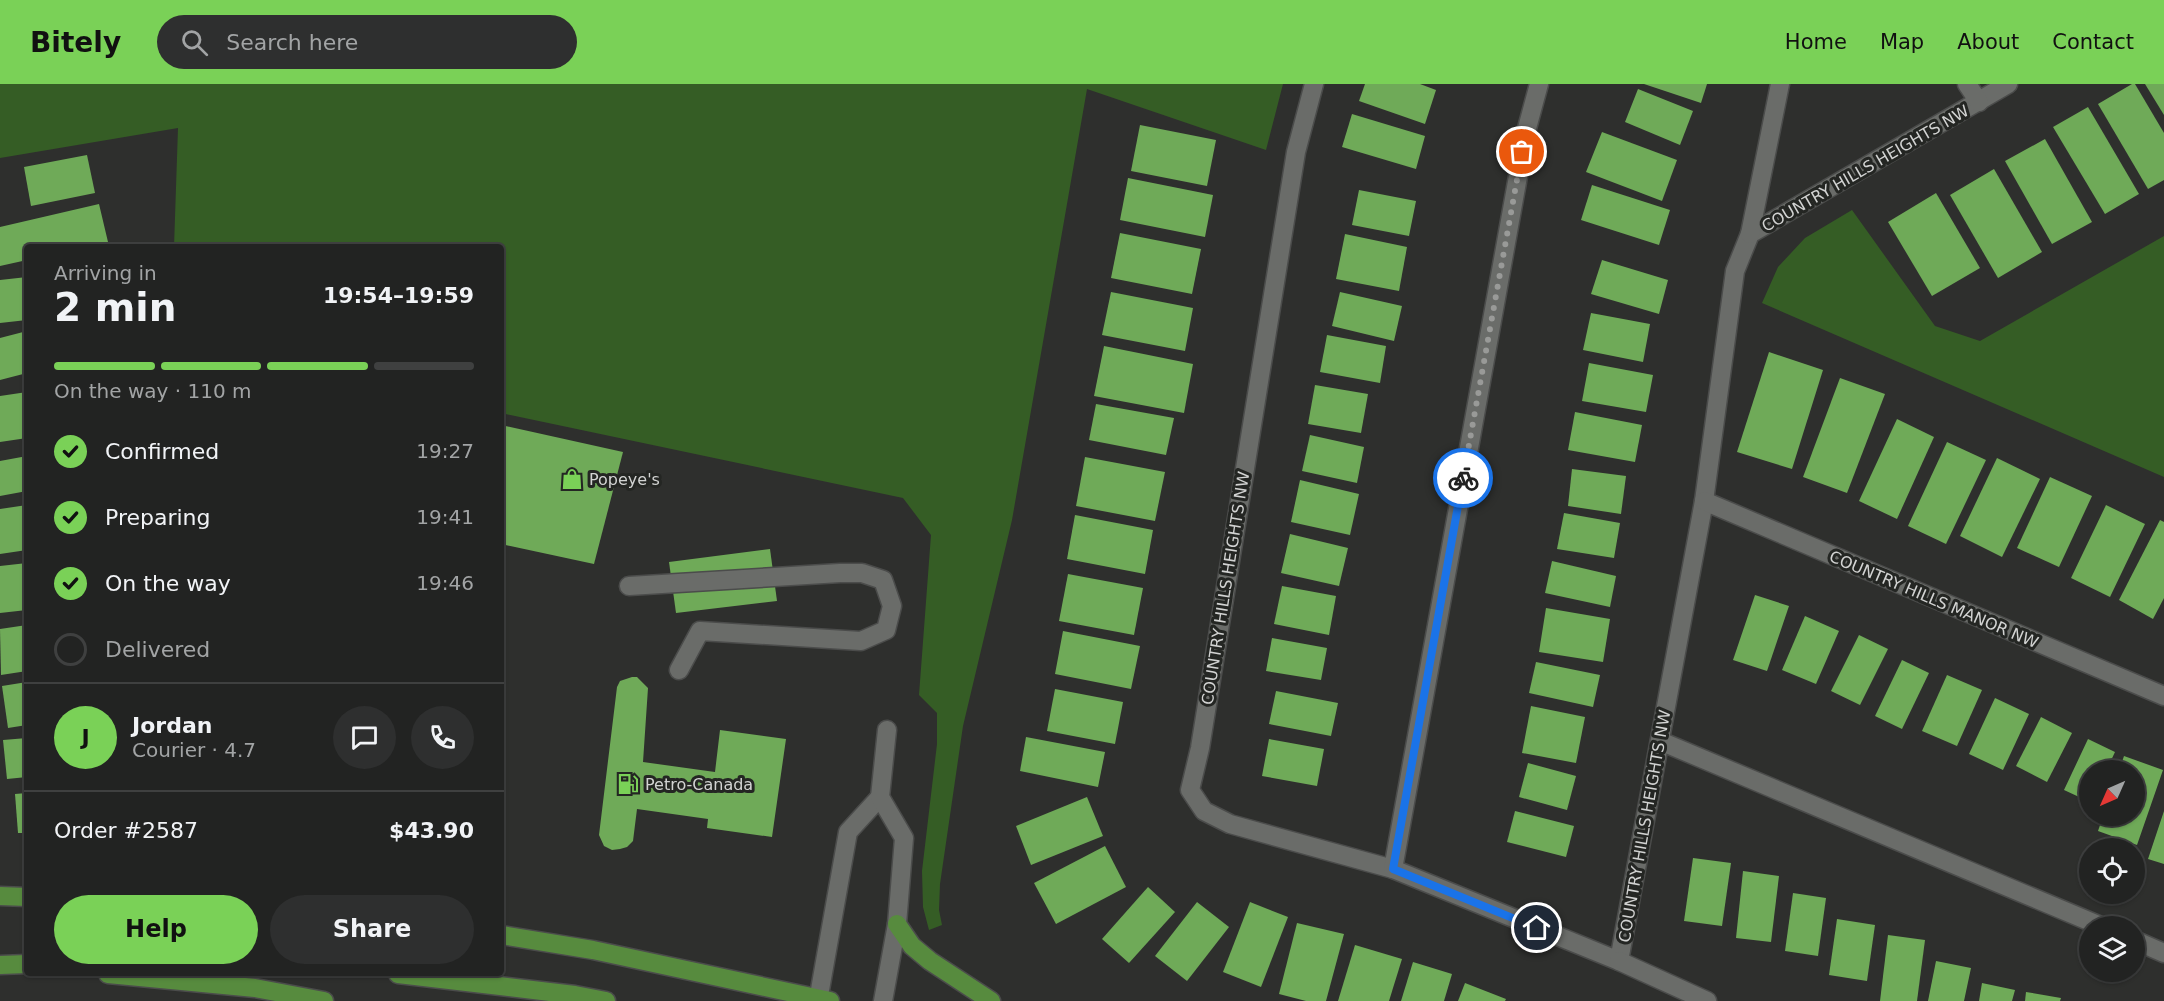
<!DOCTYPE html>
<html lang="en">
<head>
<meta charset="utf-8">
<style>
	body { margin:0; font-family:"DejaVu Sans",sans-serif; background:#2e2f2f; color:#f1f3f6; height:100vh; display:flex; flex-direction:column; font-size:22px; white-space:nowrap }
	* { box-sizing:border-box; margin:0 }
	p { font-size:20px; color:#a2a4a5 }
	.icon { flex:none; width:33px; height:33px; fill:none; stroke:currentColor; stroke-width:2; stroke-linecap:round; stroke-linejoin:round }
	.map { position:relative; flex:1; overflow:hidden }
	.panel { position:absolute; left:24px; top:160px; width:480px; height:732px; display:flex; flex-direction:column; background:#222322; border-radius:6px; box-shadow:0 2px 4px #0004,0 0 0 2px #3f4040 }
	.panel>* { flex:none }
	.needle { width:39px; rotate:225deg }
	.buttons { position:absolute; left:2079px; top:676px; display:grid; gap:12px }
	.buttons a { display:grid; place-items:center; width:66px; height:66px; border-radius:50%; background:#222322; box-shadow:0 2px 4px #0004,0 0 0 2px #3f4040; font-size:30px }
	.pin { position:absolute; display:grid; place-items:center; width:51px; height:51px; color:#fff; margin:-26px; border:3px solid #fff; border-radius:50%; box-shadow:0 2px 6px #0007 }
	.courier { position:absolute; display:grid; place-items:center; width:60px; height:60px; margin:-30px; border:4px solid #1a73e8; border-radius:50%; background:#fff; color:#222; box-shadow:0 2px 8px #0007 }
	.summary em { font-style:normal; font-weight:700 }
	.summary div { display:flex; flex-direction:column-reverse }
	.summary { display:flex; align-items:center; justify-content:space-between; height:102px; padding:0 30px }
	h1 { font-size:39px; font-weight:700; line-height:45px }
	.bar { display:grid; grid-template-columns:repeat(4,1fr); gap:9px 6px; align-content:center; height:72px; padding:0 30px }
	.bar i { height:8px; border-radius:4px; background:#3f4040 }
	.bar .on { background:#7ad157 }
	.bar p { grid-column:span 4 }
	.line { display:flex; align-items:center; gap:15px; padding:0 30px; border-top:2px solid #3f4040 }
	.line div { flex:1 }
	.round { display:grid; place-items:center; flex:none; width:63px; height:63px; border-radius:32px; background:#2e2f2f }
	ol { padding:0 30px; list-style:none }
	li { display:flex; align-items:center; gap:18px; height:66px }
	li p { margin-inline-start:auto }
	li .icon { padding:6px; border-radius:50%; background:#7ad157; color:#111; stroke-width:4 }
	li:last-child { color:#a2a4a5 }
	li i { width:33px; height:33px; border:3px solid #3f4040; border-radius:50% }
	.action { display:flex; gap:12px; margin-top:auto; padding:12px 30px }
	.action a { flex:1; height:69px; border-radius:36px; background:#7ad157; color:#111; font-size:24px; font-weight:700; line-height:69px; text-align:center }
	.action a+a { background:#2e2f2f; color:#f1f3f6 }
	header { display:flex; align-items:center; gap:36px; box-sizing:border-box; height:84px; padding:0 30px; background:#7ad157; color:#111 }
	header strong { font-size:28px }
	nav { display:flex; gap:33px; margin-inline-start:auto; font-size:21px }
	.search { width:420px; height:54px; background:#2e2f2f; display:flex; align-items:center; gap:15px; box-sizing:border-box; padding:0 21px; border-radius:33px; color:#a2a4a5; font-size:22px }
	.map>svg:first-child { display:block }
	.green { fill:#355d25 }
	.building { fill:#6faa58 }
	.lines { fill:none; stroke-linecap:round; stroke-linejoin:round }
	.minor-casing { stroke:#4b4c4b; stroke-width:21 }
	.major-casing { stroke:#4b4c4b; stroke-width:21 }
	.minor { stroke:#6a6c69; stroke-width:18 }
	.major { stroke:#578b3e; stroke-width:18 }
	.done { stroke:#999a98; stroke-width:6; stroke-dasharray:0 10.8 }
	.route { stroke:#1a73e8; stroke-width:8 }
	.labels { text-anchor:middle; stroke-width:6; stroke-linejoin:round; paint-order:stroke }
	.street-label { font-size:16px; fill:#d2d3d2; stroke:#242623 }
	.poi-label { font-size:16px; fill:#d2d3d2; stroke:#242623; text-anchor:start }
</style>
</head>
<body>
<header>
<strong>Bitely</strong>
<div class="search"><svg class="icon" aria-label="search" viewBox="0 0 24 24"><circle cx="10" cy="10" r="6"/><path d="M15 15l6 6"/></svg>Search here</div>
<nav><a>Home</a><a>Map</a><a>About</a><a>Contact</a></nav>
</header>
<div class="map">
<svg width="2164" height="917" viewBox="0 0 2164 917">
	<rect width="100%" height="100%" fill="#2e2f2d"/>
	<!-- green -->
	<g class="green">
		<polygon points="0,0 1283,0 1266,66 1087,5 1012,436 963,642 940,800 939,826 942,841 929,846 923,823 922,787 937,660 937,629 919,611 931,451 903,414 501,329 501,164 174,163 178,44 0,74"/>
		<polygon points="1852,126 1935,242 1980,257 2164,152 2164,393 1762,219 1778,183 1805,154"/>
	</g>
	<!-- building -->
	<g class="building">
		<polygon points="1365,0 1420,0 1436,6 1425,40 1359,17"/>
		<polygon points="1644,0 1707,0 1701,19"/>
		<polygon points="2132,0 2135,0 2164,49 2164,96 2148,105 2098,20"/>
		<polygon points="2145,0 2164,0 2164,31"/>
		<polygon points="1638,5 1693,27 1680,61 1625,38"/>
		<polygon points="2088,23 2139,110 2105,130 2053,43"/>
		<polygon points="1352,30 1425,52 1416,85 1342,63"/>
		<polygon points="1140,41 1216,56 1207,102 1131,87"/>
		<polygon points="1602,48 1677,76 1662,117 1586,88"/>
		<polygon points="2045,55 2092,138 2052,160 2005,77"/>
		<polygon points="87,71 95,109 31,122 24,83"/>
		<polygon points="1994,85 2042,168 1998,194 1950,111"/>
		<polygon points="1128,94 1213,111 1205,153 1120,136"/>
		<polygon points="1592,101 1670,126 1659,161 1581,136"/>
		<polygon points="1359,106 1416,117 1409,152 1352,141"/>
		<polygon points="1936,109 1980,184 1932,212 1888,138"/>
		<polygon points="99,120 108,158 82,164 27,164 27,176 0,182 0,143"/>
		<polygon points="1120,149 1201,165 1192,210 1111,194"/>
		<polygon points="1345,150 1407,163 1399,207 1336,195"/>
		<polygon points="1602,176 1668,196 1659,230 1591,210"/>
		<polygon points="27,193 27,236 0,239 0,196"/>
		<polygon points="1111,208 1193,224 1185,267 1102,251"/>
		<polygon points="1340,208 1402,222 1394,257 1332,242"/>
		<polygon points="1591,229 1650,240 1643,278 1583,266"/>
		<polygon points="27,247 27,289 0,296 0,254"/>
		<polygon points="1327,251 1386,262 1380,299 1320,288"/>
		<polygon points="1104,262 1193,280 1184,329 1094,312"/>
		<polygon points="1769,268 1823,286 1792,385 1737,368"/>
		<polygon points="1589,279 1653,291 1646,328 1582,317"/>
		<polygon points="1840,294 1885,310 1847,409 1803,393"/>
		<polygon points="1315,301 1368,310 1361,349 1308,340"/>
		<polygon points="27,308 27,354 0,358 0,312"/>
		<polygon points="1096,320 1174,334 1166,371 1089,356"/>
		<polygon points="1575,328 1642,341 1635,378 1568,366"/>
		<polygon points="1897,335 1934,353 1897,435 1859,417"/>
		<polygon points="501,341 623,368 594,480 501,460"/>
		<polygon points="1310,351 1364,363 1357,399 1302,387"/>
		<polygon points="1947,358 1986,376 1946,460 1908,442"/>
		<polygon points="27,372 27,407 0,412 0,377"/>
		<polygon points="1085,373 1165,388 1155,437 1076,422"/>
		<polygon points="1997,374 2040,395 2002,473 1960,452"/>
		<polygon points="1572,385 1626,392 1621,430 1568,422"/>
		<polygon points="2050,393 2092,412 2059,483 2017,464"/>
		<polygon points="1300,396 1359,410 1350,451 1291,438"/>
		<polygon points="27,421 27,466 0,470 0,425"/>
		<polygon points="2106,421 2145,440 2110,513 2071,494"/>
		<polygon points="1564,429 1620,439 1614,474 1557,465"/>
		<polygon points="1075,431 1153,446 1145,490 1067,475"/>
		<polygon points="2160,436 2164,438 2164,514 2153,535 2119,516"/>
		<polygon points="1290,450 1348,464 1339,502 1281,489"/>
		<polygon points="770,465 777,517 676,529 669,478"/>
		<polygon points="1552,477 1616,492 1610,523 1545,509"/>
		<polygon points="27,479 27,526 0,529 0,482"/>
		<polygon points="1068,490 1143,504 1134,551 1059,537"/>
		<polygon points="1282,502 1336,512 1329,551 1274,540"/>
		<polygon points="1755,511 1789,522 1767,587 1733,576"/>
		<polygon points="1546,524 1610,535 1603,578 1539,568"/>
		<polygon points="1805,532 1839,547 1816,600 1782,586"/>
		<polygon points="27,541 27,587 1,591 0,545"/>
		<polygon points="1063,547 1140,562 1131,605 1055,590"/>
		<polygon points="1859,551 1888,565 1860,621 1831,607"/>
		<polygon points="1272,554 1327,564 1321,596 1266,587"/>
		<polygon points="1902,576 1929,589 1902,645 1875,632"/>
		<polygon points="1536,578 1600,591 1593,623 1529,609"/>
		<polygon points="1947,591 1982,606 1957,662 1922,647"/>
		<polygon points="632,593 637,593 648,604 643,678 715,688 720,646 786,655 772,753 707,744 708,735 637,725 633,757 627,763 620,765 612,766 604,762 599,751 617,603 620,597"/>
		<polygon points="27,598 27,641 8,644 2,602"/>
		<polygon points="1055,605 1123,618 1115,660 1047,647"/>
		<polygon points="1276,607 1338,619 1331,652 1269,640"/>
		<polygon points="1995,614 2029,630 2003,686 1969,670"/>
		<polygon points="1531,622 1585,633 1576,679 1522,669"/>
		<polygon points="2041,633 2072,649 2047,698 2016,682"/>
		<polygon points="1026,653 1105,668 1098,703 1020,687"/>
		<polygon points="27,654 27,693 7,695 3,656"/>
		<polygon points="1269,655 1324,665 1317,702 1262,692"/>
		<polygon points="2088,655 2115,668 2106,687 2090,687 2090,718 2064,706"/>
		<polygon points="2124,672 2163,686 2137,761 2098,747 2103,732 2134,732 2134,687 2119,687"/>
		<polygon points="1528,679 1576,692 1567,726 1519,713"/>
		<polygon points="27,709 27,749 18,749 15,710"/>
		<polygon points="1087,713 1103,752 1031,781 1016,742"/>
		<polygon points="1515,727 1574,742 1566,773 1507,758"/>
		<polygon points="2164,727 2164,780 2148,775"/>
		<polygon points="1105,762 1126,803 1056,840 1034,799"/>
		<polygon points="1693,774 1731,779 1722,842 1684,837"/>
		<polygon points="1743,787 1779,792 1771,858 1736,854"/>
		<polygon points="1148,803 1175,828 1129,879 1102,855"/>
		<polygon points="1793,809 1826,814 1818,872 1785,867"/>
		<polygon points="1197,818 1229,843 1187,897 1155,872"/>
		<polygon points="1250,818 1288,833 1261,903 1223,888"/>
		<polygon points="1837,835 1875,841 1867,897 1829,891"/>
		<polygon points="1297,839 1344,850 1326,917 1306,917 1279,910"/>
		<polygon points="1888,851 1925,856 1917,917 1880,917"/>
		<polygon points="1355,861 1402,875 1389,917 1338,917"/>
		<polygon points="1936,877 1971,884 1964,917 1928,917"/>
		<polygon points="1413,878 1452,890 1444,917 1401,917"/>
		<polygon points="1465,899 1506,915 1505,917 1458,917"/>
		<polygon points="1982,899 2015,906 2012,917 1979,917"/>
		<polygon points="2026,908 2061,914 2060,917 2025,917"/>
	</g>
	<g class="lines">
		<defs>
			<g id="minor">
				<polyline points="1314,0 1296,68 1200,664 1190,706 1204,727 1230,740 1393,785 1619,877 1704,417 1735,187 1750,150 2008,0"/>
				<polyline points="1967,0 1979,18"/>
				<polyline points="1750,150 1780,0"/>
				<polyline points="1704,417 2164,612"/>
				<polyline points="629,502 840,489 862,489 883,496 892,522 886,546 861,557 700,547 679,586"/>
				<polyline points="1660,657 2103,843"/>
				<polyline points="1393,785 1526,48 1539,0"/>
				<polyline points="2134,856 2164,869"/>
				<polyline points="1619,877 1707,917"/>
				<polyline points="818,917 848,748 880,713"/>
				<polyline points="883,917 897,840 904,754 880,713 887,646"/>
			</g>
			<g id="major">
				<polyline points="0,812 27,813"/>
				<polyline points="897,840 912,862 930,877 991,917"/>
				<polyline points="501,851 593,866 830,917"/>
				<polyline points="0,881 27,880"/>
				<polyline points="108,890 255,904 324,917"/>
				<polyline points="398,890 575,911 606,917"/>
			</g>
		</defs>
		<!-- minor casing -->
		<use href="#minor" class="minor-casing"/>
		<!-- major casing -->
		<use href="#major" class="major-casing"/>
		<!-- minor -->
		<use href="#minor" class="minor"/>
		<!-- major -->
		<use href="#major" class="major"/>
	</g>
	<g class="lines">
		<!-- done -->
		<polyline class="done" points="1463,394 1522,68"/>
		<!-- route -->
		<polyline class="route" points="1463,394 1393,785 1537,844"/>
	</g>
	<!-- icons -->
	<defs>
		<symbol id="shop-bare" viewBox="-9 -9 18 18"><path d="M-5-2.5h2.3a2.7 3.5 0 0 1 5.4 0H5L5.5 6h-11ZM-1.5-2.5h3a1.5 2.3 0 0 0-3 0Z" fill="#7ad157" stroke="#242623" stroke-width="2.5" paint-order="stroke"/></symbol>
		<symbol id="fuel-bare" viewBox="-9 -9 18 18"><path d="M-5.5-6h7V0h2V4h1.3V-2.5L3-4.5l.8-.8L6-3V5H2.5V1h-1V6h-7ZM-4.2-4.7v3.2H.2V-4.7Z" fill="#7ad157" stroke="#242623" stroke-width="2.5" paint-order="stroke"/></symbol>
	</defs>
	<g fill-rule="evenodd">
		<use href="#shop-bare" x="557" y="380" width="30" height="30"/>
		<use href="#fuel-bare" x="613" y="685" width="30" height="30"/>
	</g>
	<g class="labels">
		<!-- street labels -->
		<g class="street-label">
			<text transform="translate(1865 84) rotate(-30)" y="6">COUNTRY HILLS HEIGHTS NW</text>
			<text transform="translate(1225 504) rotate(-81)" y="6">COUNTRY HILLS HEIGHTS NW</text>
			<text transform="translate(1934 515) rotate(23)" y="6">COUNTRY HILLS MANOR NW</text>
			<text transform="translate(1644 742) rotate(-80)" y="6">COUNTRY HILLS HEIGHTS NW</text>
		</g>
		<!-- poi labels -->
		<g class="poi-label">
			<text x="589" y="401">Popeye's</text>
			<text x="645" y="706">Petro-Canada</text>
		</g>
	</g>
</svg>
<div class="buttons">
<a><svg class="needle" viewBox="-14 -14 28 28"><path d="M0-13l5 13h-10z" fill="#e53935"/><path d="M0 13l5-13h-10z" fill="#a2a4a5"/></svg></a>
<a><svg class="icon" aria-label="locate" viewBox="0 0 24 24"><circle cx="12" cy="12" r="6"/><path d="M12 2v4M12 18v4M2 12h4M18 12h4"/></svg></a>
<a><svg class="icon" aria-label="layers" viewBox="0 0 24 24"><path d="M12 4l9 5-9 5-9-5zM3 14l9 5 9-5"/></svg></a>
</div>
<div class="pin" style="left:1522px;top:68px;background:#ea580c"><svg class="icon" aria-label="bag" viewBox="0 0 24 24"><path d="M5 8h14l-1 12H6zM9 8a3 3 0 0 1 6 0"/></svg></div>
<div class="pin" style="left:1537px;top:844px;background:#1f2937"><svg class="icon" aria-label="home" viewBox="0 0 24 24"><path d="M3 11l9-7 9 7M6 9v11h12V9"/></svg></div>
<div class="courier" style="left:1463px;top:394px"><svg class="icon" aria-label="bike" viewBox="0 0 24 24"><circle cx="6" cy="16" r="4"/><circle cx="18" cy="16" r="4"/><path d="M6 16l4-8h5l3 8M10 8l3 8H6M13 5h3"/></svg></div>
<section class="panel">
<div class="summary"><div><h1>2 min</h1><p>Arriving in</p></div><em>19:54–19:59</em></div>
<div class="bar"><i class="on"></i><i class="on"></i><i class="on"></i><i></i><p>On the way · 110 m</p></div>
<ol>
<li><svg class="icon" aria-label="check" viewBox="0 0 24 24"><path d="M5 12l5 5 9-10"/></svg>Confirmed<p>19:27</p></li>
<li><svg class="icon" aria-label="check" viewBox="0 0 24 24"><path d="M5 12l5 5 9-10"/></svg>Preparing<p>19:41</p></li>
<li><svg class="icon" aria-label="check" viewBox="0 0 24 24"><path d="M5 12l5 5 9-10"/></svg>On the way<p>19:46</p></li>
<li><i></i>Delivered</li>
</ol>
<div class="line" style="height:108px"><b class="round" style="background:#7ad157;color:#111">J</b><div><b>Jordan</b><p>Courier · 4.7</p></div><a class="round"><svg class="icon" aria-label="chat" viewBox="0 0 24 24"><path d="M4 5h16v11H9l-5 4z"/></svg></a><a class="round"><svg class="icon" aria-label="phone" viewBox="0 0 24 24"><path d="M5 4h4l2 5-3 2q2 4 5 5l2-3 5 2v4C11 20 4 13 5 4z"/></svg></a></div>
<div class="line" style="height:78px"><div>Order #2587</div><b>$43.90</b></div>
<div class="action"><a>Help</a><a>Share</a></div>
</section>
</div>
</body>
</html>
